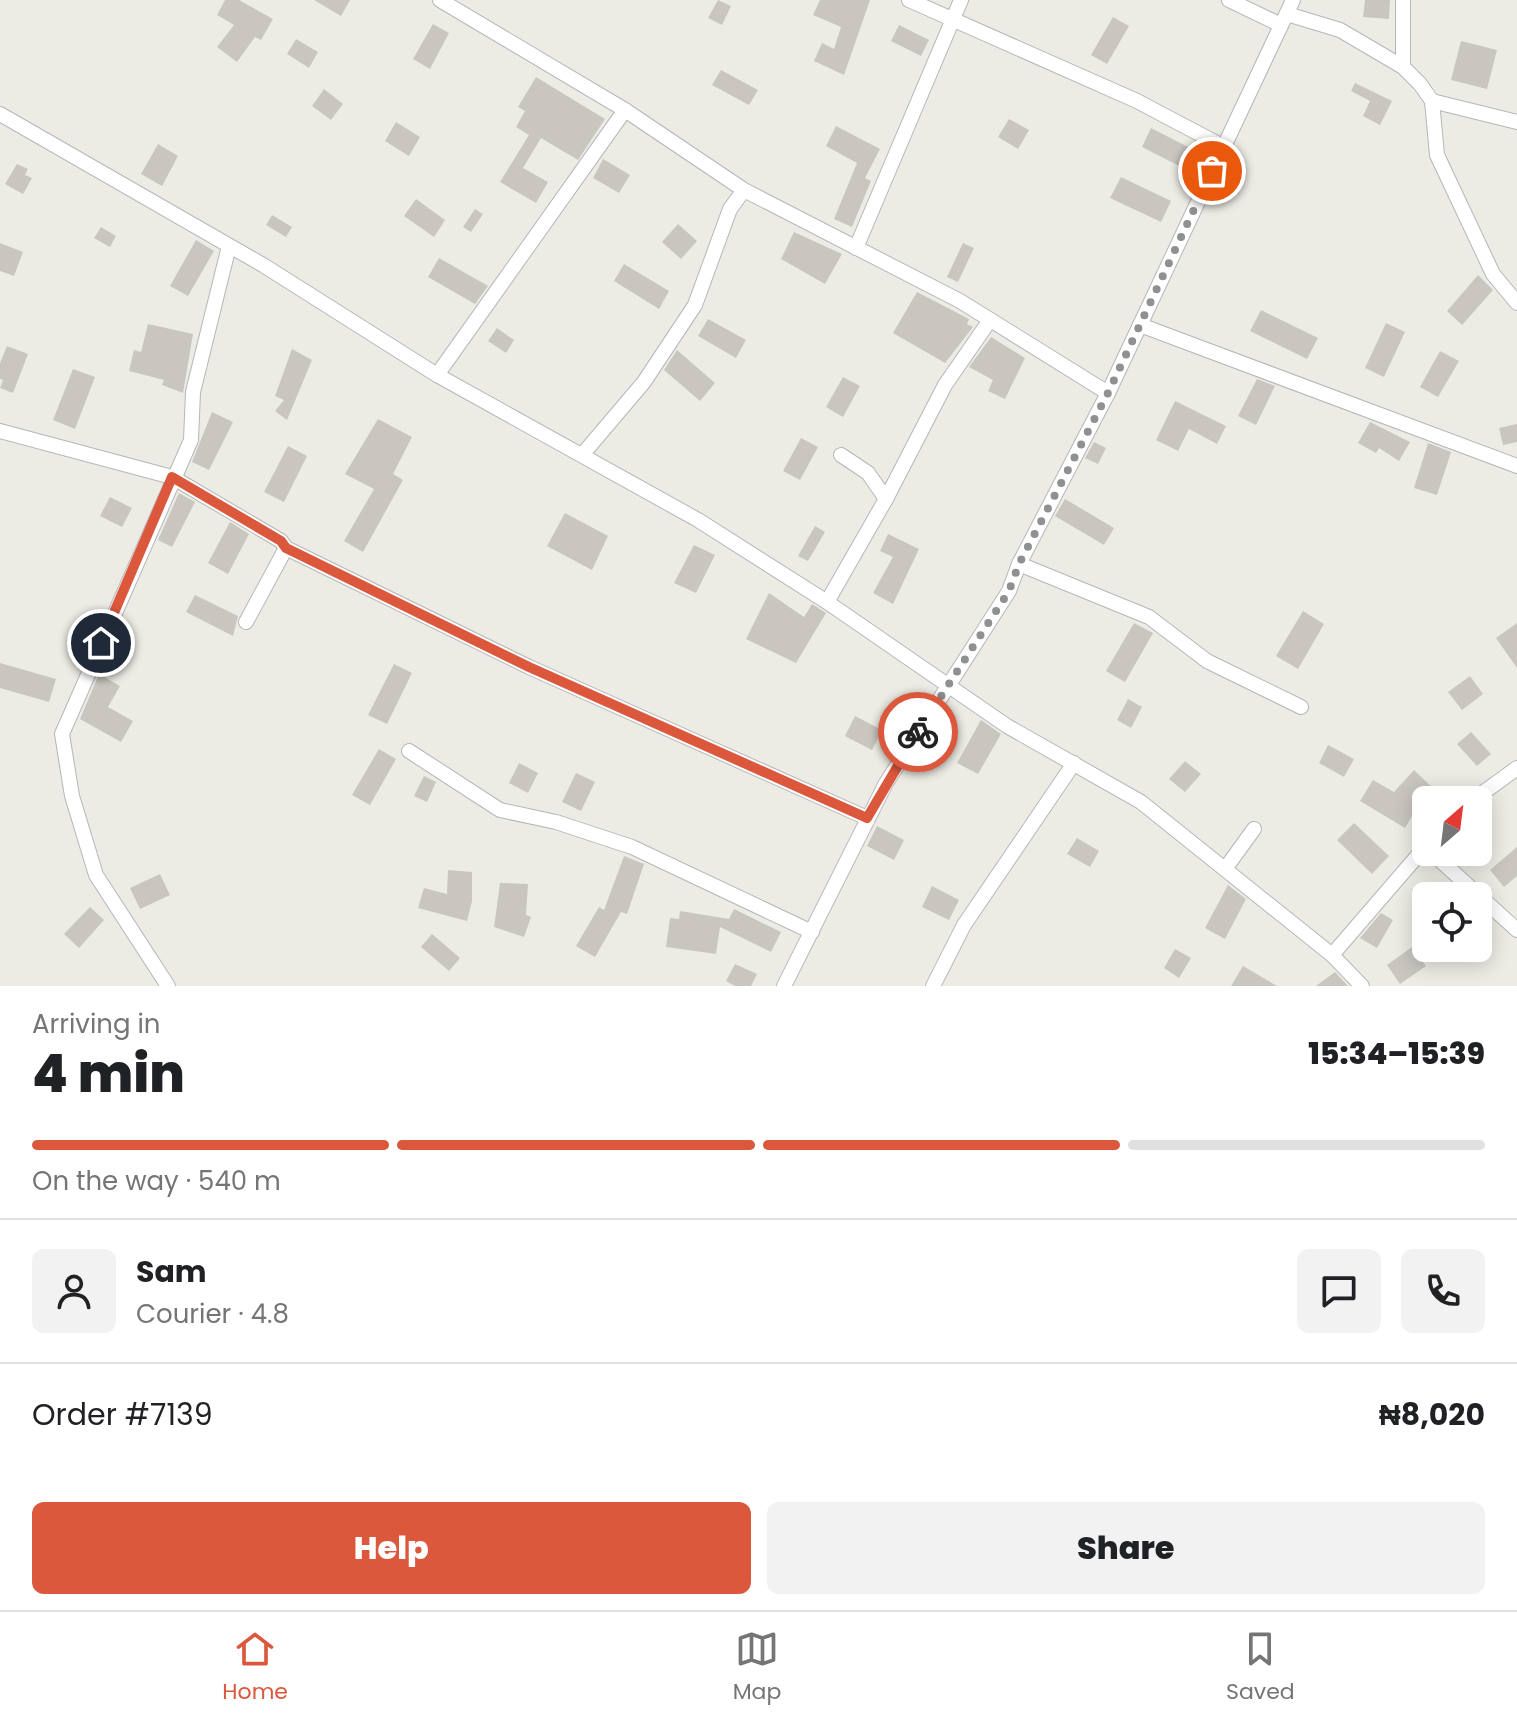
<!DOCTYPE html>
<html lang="en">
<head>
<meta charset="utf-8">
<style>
	body { margin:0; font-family:Poppins,sans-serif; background:#f2f2f2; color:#202124; height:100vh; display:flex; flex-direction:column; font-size:30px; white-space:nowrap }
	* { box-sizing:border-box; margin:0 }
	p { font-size:26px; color:#757577 }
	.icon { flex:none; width:44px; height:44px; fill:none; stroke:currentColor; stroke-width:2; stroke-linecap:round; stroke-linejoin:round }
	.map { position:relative; height:986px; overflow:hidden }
	.side { display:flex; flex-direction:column; background:#fff; flex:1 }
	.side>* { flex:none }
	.needle { width:52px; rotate:28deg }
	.tools { position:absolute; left:1412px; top:786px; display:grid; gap:16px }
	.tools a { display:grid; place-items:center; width:80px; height:80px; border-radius:12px; background:#fff; box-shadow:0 4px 20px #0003; font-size:40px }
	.pin { position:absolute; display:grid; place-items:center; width:68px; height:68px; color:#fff; margin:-34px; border:4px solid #fff; border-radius:50%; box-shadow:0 2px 8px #0007 }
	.courier { position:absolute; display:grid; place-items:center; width:80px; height:80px; margin:-40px; border:6px solid #dc583c; border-radius:50%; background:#fff; color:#222; box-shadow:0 2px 10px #0007 }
	.overview em { font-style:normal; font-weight:800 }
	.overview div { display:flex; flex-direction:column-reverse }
	.overview { display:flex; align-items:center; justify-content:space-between; height:136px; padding:0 32px }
	h1 { font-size:52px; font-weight:800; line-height:60px }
	.bar { display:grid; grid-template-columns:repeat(4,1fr); gap:12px 8px; align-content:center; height:96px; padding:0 32px }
	.bar i { height:10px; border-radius:6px; background:#e0e0e0 }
	.bar .current { background:#dc583c }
	.bar p { grid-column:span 4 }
	.line { display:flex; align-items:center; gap:20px; padding:0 32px; border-top:2px solid #e0e0e0 }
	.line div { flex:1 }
	.round { display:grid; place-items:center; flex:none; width:84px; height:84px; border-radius:12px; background:#f2f2f2 }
	.button { display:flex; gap:16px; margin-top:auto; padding:16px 32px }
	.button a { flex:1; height:92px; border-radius:12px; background:#dc583c; color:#fff; font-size:32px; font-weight:800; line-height:92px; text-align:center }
	.button a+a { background:#f2f2f2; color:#202124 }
	.tab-bar { display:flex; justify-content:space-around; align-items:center; height:112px; border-top:2px solid #e0e0e0; background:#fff; font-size:22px; color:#757577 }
	.tab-bar a { display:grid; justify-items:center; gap:4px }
	.tab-bar .current { color:#dc583c }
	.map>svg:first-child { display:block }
	.building { fill:#c9c6c0 }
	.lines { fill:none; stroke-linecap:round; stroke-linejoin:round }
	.minor-casing { stroke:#b4b6ba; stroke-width:16 }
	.minor { stroke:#fff; stroke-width:14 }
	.done { stroke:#8f9090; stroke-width:8; stroke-dasharray:0 14.4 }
	.route { stroke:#dc583c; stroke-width:10 }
</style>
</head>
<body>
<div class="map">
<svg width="1517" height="986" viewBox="0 0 1517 986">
	<rect width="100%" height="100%" fill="#edece4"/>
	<!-- building -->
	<g class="building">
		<polygon points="225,0 239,0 273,19 261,40 255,37 237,62 217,47 234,25 217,15"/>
		<polygon points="314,0 350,0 341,16"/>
		<polygon points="718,0 731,6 722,25 708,18"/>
		<polygon points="820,0 870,0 844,75 814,61 822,43 834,49 841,27 813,15"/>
		<polygon points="1365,0 1390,0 1389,19 1363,17"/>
		<polygon points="1113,17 1129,26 1107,64 1091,55"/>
		<polygon points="433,24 449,33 430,69 413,59"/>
		<polygon points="899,25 929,40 921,56 891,41"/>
		<polygon points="296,39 318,52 309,68 287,54"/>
		<polygon points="1461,41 1497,50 1487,89 1451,80"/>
		<polygon points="721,70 758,90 749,105 712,85"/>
		<polygon points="536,77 605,119 578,160 541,138 523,168 548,182 536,203 500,182 529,135 516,127 525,111 518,107"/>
		<polygon points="1355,83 1392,101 1380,125 1363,116 1370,101 1351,91"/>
		<polygon points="324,89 343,104 331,120 312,106"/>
		<polygon points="1009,119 1029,130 1018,149 998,137"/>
		<polygon points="396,122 420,137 409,156 385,141"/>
		<polygon points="836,126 880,149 865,178 871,181 852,227 834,219 857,163 826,146"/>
		<polygon points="1151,128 1196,151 1187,170 1142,147"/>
		<polygon points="158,144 178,156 162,186 141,174"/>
		<polygon points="603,159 630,175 619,193 593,178"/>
		<polygon points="17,164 28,169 25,175 32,178 23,194 5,184"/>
		<polygon points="1121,177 1171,201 1161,222 1110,198"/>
		<polygon points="416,199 445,220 434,237 404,216"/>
		<polygon points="475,209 483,214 471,232 463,227"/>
		<polygon points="272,215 292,227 286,237 266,225"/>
		<polygon points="678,224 697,241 681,259 662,242"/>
		<polygon points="101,227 116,236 110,247 94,238"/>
		<polygon points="794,232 842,254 825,284 781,259"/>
		<polygon points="196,240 214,251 188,296 170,286"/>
		<polygon points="0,243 23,252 14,276 0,271"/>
		<polygon points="963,243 974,248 958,282 947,277"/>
		<polygon points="439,258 488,286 475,304 428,277"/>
		<polygon points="624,264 669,291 659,309 614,281"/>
		<polygon points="1478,275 1493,290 1462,325 1447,311"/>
		<polygon points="917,292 969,319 967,324 973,327 945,363 893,333"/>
		<polygon points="1261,310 1318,338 1307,359 1250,331"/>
		<polygon points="708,319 746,340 736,358 698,336"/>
		<polygon points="1386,323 1405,332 1384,377 1365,368"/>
		<polygon points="148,324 193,334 183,393 162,385 164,380 129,371 134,350 141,352"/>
		<polygon points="497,328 514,340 506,353 488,341"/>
		<polygon points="991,337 1025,358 1005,399 988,391 993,380 969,367"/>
		<polygon points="7,346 28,354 13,393 0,388 3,380 0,379 0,363"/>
		<polygon points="292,349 312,360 287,420 275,411 284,400 275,396"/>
		<polygon points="677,350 715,383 700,401 664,370"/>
		<polygon points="1440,351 1459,361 1438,397 1420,387"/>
		<polygon points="73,369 95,377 75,429 53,420"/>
		<polygon points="843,377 860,386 843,417 826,407"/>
		<polygon points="1257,379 1275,386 1256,425 1238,416"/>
		<polygon points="1175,401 1226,426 1217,444 1189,429 1178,451 1156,440"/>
		<polygon points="212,412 233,422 209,470 192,462"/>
		<polygon points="378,419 412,437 393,474 403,480 363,552 344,541 374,489 345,474"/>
		<polygon points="1370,422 1410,442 1399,461 1379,448 1376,453 1358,443"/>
		<polygon points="1517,424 1517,442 1503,445 1499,428"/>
		<polygon points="801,438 818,447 800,480 783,471"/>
		<polygon points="1094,442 1106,448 1098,464 1085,458"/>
		<polygon points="1428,443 1451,452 1437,495 1414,488"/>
		<polygon points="288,446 307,456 284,502 264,492"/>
		<polygon points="179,493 195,502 172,547 158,540"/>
		<polygon points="110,497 132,508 122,527 100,516"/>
		<polygon points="1065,499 1114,528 1104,545 1055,516"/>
		<polygon points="565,513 608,536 592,570 547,546"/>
		<polygon points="230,522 249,534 228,574 208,563"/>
		<polygon points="815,526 825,532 808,561 798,556"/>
		<polygon points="888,534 919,549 893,604 873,593 893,557 880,551"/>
		<polygon points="694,545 715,555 696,593 674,583"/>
		<polygon points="769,593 804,617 812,604 826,613 796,663 746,639"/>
		<polygon points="195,595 238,616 233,636 186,612"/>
		<polygon points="1303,611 1324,624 1298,669 1276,656"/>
		<polygon points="1134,623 1153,633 1125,682 1106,671"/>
		<polygon points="1517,623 1517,668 1496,638"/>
		<polygon points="0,663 56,679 49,702 0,688"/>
		<polygon points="394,664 412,673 387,724 368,715"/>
		<polygon points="99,674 120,686 108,707 133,721 121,742 80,719"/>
		<polygon points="1470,676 1483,694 1462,710 1448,692"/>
		<polygon points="1128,699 1142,707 1131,728 1117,720"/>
		<polygon points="855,716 882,730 872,750 845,736"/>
		<polygon points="940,717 956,725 943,752 924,743"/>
		<polygon points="981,720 1001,734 978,774 957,763"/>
		<polygon points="1471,732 1491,754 1477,766 1457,744"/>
		<polygon points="1328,745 1354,759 1344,777 1319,763"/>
		<polygon points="379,749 396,759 370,805 352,795"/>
		<polygon points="1185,761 1201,774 1185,792 1169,779"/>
		<polygon points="519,763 538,773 528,793 509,783"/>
		<polygon points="1414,770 1438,793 1426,800 1423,808 1419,804 1405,828 1360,801 1373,780 1394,792"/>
		<polygon points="576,773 595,782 581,811 562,802"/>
		<polygon points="424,776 436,782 427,802 414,796"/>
		<polygon points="1354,823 1389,856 1372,874 1337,840"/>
		<polygon points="877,826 904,840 894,860 867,846"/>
		<polygon points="1077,838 1099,851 1090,867 1067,854"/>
		<polygon points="1517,847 1517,876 1504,887 1490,870"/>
		<polygon points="624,856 644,864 627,914 621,912 595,957 576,946 599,907 604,910"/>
		<polygon points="448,870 472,872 472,901 467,921 418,908 424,888 447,894"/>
		<polygon points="160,874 170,895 140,909 130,888"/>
		<polygon points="500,883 528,884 526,915 531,917 524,937 494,927"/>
		<polygon points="1228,885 1246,899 1225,939 1205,928"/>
		<polygon points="932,886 959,900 949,920 922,907"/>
		<polygon points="90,907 104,920 79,948 64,934"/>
		<polygon points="734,909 781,932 771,952 720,927 716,954 666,947 670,918 679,919 680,911 729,919"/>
		<polygon points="1381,913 1393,920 1377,948 1360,938"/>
		<polygon points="432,934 460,958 449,971 421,947"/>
		<polygon points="1412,947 1426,966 1400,984 1387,965"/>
		<polygon points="1175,949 1191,958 1179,978 1164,968"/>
		<polygon points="735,964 757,974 751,986 735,986 726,981"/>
		<polygon points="1243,966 1277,986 1231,986"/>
		<polygon points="1335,972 1348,986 1316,986"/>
	</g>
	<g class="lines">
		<defs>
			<g id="minor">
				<polyline points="440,0 625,110 744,190"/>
				<polyline points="909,0 1137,101 1224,147"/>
				<polyline points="1229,0 1281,25"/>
				<polyline points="1287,14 1340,30 1403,67 1420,84 1432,101 1437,155 1493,274 1517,303"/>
				<polyline points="1403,67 1403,0"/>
				<polyline points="1432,101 1517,122"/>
				<polyline points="0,114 263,265 437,375 698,520 827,602 1007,726 1141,802 1332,955 1362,986"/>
				<polyline points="856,248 961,0"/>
				<polyline points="1140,325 1517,466"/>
				<polyline points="437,375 625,110"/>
				<polyline points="0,431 172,477 281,541 286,548 529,667 867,818"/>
				<polyline points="582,455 644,382 695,305 730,209 744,190 960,301 1108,393"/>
				<polyline points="841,455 868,473 886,499"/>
				<polyline points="1019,564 1149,617 1207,661 1301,707"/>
				<polyline points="827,602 886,499 945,385 990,320"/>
				<polyline points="246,622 286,548"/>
				<polyline points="409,751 500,810 556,822 632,847 812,932"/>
				<polyline points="1473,800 1517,768"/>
				<polyline points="1431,852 1517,930"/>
				<polyline points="1225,869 1254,829"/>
				<polyline points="1332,955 1426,846"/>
				<polyline points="168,986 96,875 72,796 62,734 191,440 193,392 229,246"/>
				<polyline points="784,986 886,783 1009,591 1019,564 1108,393 1293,0"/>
				<polyline points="933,986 964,925 1074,763"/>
			</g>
		</defs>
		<!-- minor casing -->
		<use href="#minor" class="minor-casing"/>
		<!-- minor -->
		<use href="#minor" class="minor"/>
	</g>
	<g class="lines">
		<!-- done -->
		<polyline class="done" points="918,732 1009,591 1019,564 1108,393 1212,171"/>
		<!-- route -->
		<polyline class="route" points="101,643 172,477 281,541 286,548 529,667 867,818 918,732"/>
	</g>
</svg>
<div class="tools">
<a><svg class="needle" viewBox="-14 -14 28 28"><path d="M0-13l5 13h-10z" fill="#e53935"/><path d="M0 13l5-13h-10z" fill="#757577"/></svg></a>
<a><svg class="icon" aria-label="locate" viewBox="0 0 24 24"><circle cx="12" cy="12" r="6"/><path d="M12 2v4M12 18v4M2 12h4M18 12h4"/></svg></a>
</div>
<div class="pin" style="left:1212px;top:171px;background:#ea580c"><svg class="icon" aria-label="bag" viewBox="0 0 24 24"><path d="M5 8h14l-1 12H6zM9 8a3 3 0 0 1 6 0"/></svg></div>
<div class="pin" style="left:101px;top:643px;background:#1f2937"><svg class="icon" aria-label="home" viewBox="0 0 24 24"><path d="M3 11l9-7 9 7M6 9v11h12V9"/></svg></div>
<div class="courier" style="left:918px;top:732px"><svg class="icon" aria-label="bike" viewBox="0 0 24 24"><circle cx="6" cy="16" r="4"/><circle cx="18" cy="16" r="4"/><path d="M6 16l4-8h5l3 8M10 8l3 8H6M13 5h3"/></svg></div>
</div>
<section class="side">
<div class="overview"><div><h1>4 min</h1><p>Arriving in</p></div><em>15:34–15:39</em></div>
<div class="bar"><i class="current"></i><i class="current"></i><i class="current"></i><i></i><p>On the way · 540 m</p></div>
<div class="line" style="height:144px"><a class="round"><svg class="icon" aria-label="person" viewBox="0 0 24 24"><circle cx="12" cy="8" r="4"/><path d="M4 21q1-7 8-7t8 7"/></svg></a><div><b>Sam</b><p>Courier · 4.8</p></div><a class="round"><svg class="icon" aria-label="chat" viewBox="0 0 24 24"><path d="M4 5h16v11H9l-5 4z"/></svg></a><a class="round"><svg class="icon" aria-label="phone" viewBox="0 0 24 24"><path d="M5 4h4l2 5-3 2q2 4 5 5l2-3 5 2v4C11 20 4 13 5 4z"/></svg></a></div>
<div class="line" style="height:104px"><div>Order #7139</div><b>₦8,020</b></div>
<div class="button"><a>Help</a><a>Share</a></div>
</section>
<nav class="tab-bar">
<a class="current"><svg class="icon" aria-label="home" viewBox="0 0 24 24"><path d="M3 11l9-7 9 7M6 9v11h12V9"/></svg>Home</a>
<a><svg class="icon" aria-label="map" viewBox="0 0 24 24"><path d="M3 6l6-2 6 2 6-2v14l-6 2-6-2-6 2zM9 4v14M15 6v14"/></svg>Map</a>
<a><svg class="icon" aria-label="saved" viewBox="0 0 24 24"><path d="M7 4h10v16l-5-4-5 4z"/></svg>Saved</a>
</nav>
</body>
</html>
